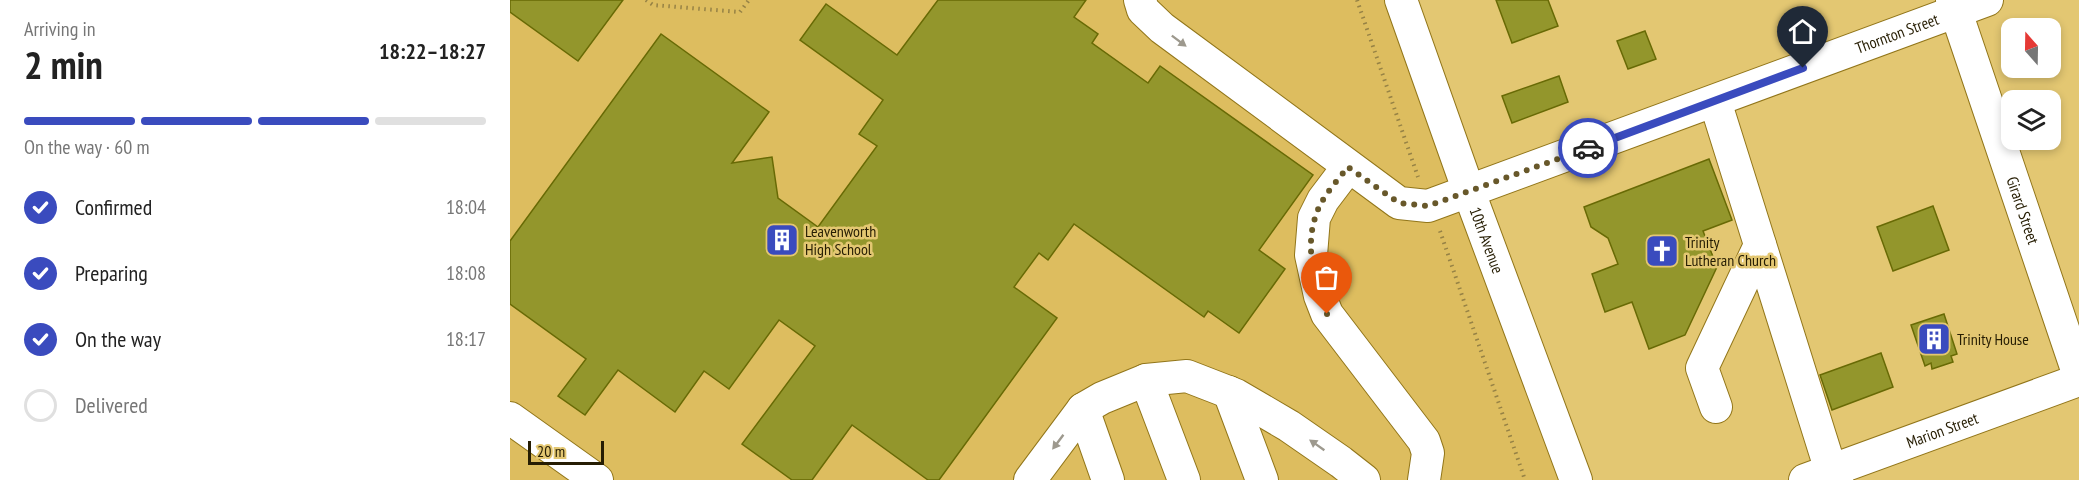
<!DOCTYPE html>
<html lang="en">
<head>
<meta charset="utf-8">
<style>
	body { margin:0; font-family:"PT Sans Narrow",sans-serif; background:#f6f6f6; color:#222; height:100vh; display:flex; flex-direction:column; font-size:22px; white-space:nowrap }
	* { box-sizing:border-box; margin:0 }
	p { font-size:20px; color:#767676 }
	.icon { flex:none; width:33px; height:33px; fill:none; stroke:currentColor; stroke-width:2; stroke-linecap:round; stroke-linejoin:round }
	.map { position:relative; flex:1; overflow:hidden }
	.panel { display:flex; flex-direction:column; background:#fff; width:510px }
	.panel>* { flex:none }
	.needle { width:39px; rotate:340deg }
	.buttons { position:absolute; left:1491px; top:18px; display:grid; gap:12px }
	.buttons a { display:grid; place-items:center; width:60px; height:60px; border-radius:12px; background:#fff; box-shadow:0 3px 9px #0003; font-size:30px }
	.scale { position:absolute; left:18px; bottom:15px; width:76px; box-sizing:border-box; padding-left:6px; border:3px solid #261d03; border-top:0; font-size:16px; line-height:21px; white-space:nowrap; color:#261d03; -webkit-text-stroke:4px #e3c772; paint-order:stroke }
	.pin { position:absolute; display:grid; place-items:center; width:51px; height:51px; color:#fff; margin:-62px -26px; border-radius:50% 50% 50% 0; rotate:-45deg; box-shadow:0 0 6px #0007 }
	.pin .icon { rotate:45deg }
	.courier { position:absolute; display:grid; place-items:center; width:60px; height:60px; margin:-30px; border:4px solid #3a4bbe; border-radius:50%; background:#fff; color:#222; box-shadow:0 2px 8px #0007 }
	.head em { font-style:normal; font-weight:800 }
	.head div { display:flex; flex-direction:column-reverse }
	.head { display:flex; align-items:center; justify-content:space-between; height:102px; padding:0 24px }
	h1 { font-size:39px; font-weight:800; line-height:45px }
	.bar { display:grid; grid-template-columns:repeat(4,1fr); gap:9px 6px; align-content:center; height:72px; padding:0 24px }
	.bar i { height:8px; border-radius:4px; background:#e0e0e0 }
	.bar .current { background:#3a4bbe }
	.bar p { grid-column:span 4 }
	ol { padding:0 24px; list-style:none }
	li { display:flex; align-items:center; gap:18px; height:66px }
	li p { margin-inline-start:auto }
	li .icon { padding:6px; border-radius:50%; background:#3a4bbe; color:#fff; stroke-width:4 }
	li:last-child { color:#767676 }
	li i { width:33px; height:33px; border:3px solid #e0e0e0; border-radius:50% }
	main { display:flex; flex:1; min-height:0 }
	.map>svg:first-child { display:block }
	.built { fill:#ddbd5f }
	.building { fill:#93962c; stroke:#686a05; stroke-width:1.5 }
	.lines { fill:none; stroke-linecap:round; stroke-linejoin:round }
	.minor-casing { stroke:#92761a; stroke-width:34 }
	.path { stroke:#968245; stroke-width:4; stroke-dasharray:1.5 4.5; stroke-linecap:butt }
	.minor { stroke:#fff; stroke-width:32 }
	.oneway { fill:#9d998e }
	.done { stroke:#68582a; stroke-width:6; stroke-dasharray:0 10.8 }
	.route { stroke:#3a4bbe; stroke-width:8 }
	.labels { text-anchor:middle; stroke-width:5; stroke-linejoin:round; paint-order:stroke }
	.street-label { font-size:16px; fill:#261d03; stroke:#e3c772 }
	.poi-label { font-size:16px; fill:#261d03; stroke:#e3c772; text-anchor:start }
</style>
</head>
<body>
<main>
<section class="panel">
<div class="head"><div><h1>2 min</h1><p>Arriving in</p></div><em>18:22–18:27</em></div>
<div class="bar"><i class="current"></i><i class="current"></i><i class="current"></i><i></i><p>On the way · 60 m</p></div>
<ol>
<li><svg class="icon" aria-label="check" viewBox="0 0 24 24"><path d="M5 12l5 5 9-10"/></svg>Confirmed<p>18:04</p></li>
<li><svg class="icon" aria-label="check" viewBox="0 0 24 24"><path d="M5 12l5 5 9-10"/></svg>Preparing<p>18:08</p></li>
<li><svg class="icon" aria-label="check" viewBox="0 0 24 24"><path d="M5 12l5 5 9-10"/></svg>On the way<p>18:17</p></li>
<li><i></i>Delivered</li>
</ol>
</section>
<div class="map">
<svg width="1569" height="480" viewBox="0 0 1569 480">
	<rect width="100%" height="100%" fill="#e3c772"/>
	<!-- built -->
	<polygon class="built" points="0,0 883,0 1066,480 0,480"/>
	<!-- building -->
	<g class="building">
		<polygon points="0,0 113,0 68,61 0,12"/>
		<polygon points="428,0 576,0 564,17 588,34 582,43 638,83 650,66 803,175 749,250 775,269 729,333 698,311 694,317 564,224 538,260 529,253 504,287 547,318 429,480 418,480 342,425 302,480 282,480 232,444 305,346 269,320 219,389 194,371 165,412 108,370 75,415 48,396 76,359 0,304 0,241 151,34 259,112 222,163 262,157 268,198 308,227 367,146 349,134 373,100 290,40 316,4 387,55"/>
		<polygon points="986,0 1038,0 1048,26 1002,43"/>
		<polygon points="1135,31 1146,59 1118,69 1107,41"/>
		<polygon points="1049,76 1058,102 1002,123 992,96"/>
		<polygon points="1199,159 1222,220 1193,231 1207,267 1175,335 1139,349 1122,302 1095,312 1082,274 1108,264 1098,238 1081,227 1074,207"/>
		<polygon points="1423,206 1439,250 1383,271 1367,227"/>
		<polygon points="1434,314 1447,354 1441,356 1443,362 1422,369 1421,363 1415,366 1401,325"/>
		<polygon points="1371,353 1383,387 1322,410 1310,375"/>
	</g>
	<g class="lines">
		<defs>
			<g id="minor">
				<path id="s1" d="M630,0L633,10L652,28L889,203L918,206L1477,0"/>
				<path id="s2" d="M891,0L959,192L1066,480"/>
				<path id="s3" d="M1442,0L1569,376"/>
				<polyline points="1205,101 1321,471 1327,480"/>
				<polyline points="838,167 813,200 804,218 801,255 810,296 817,314 914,441 918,453 914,480"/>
				<polyline points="636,380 674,480"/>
				<polyline points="719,392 752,480"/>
				<polyline points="1206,407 1192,368 1250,245"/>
				<polyline points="573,409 598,480"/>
				<polyline points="0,418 87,480"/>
				<polyline points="520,480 573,409 592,398 636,380 677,376 726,395 779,426 831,462 854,480"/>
				<path id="s4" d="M1295,480L1569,380"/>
			</g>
		</defs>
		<!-- minor casing -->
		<use href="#minor" class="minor-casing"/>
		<!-- path -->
		<g class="path">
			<polyline points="136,0 143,5 230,12 239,0"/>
			<polyline points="847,0 908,177"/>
			<polyline points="930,231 1015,480"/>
		</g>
		<!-- minor -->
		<use href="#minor" class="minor"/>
	</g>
	<!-- one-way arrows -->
	<defs><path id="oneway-solid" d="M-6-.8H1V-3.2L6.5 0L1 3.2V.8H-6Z" transform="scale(1.5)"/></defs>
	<g class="oneway">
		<use href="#oneway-solid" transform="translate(669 41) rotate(37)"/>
		<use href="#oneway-solid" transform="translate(548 442) rotate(127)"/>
		<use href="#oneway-solid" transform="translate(807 445) rotate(-145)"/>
	</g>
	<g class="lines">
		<!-- done -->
		<path class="done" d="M817,314C805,285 795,249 805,218C810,199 826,182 838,167L889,203L918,206L1078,148"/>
		<!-- route -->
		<polyline class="route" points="1078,148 1293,68"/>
	</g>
	<!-- icons -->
	<defs>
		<symbol id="building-square" viewBox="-11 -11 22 22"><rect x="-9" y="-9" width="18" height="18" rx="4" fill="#3a4bbe" stroke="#e3c772"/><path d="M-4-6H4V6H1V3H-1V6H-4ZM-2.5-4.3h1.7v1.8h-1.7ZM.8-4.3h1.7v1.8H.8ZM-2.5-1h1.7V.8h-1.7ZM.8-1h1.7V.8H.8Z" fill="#fff"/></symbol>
		<symbol id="church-square" viewBox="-11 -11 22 22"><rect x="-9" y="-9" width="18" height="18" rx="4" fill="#3a4bbe" stroke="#e3c772"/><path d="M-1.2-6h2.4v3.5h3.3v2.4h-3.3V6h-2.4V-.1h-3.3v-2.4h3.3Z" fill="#fff"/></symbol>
	</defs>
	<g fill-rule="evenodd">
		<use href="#building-square" x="253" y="221" width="38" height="38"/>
		<use href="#church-square" x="1133" y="232" width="38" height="38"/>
		<use href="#building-square" x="1405" y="320" width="38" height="38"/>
	</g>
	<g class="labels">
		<!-- street labels -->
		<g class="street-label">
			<text dy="6" stroke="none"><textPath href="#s1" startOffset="860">Thornton Street</textPath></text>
			<text dy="6" stroke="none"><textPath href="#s3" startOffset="222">Girard Street</textPath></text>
			<text dy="6" stroke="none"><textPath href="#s2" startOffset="255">10th Avenue</textPath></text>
			<text dy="6" stroke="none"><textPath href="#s4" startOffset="146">Marion Street</textPath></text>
		</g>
		<!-- poi labels -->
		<g class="poi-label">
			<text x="295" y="237">Leavenworth<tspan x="295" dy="18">High School</tspan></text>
			<text x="1175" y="248">Trinity<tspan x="1175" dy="18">Lutheran Church</tspan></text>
			<text x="1447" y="345">Trinity House</text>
		</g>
	</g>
</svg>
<div class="buttons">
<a><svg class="needle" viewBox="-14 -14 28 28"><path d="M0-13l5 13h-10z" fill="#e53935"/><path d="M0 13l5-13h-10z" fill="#767676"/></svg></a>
<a><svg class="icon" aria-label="layers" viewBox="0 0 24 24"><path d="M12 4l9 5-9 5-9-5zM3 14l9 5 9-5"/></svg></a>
</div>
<div class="scale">20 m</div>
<div class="pin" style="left:817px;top:314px;background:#ea580c"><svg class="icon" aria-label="bag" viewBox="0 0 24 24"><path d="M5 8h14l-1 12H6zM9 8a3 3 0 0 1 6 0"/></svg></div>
<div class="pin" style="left:1293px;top:68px;background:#1f2937"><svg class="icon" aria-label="home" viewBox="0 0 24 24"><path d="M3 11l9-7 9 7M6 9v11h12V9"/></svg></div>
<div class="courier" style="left:1078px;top:148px"><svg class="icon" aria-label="car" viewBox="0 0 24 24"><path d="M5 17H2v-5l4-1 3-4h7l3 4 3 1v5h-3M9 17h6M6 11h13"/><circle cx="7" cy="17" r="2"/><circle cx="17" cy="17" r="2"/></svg></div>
</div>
</main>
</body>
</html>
